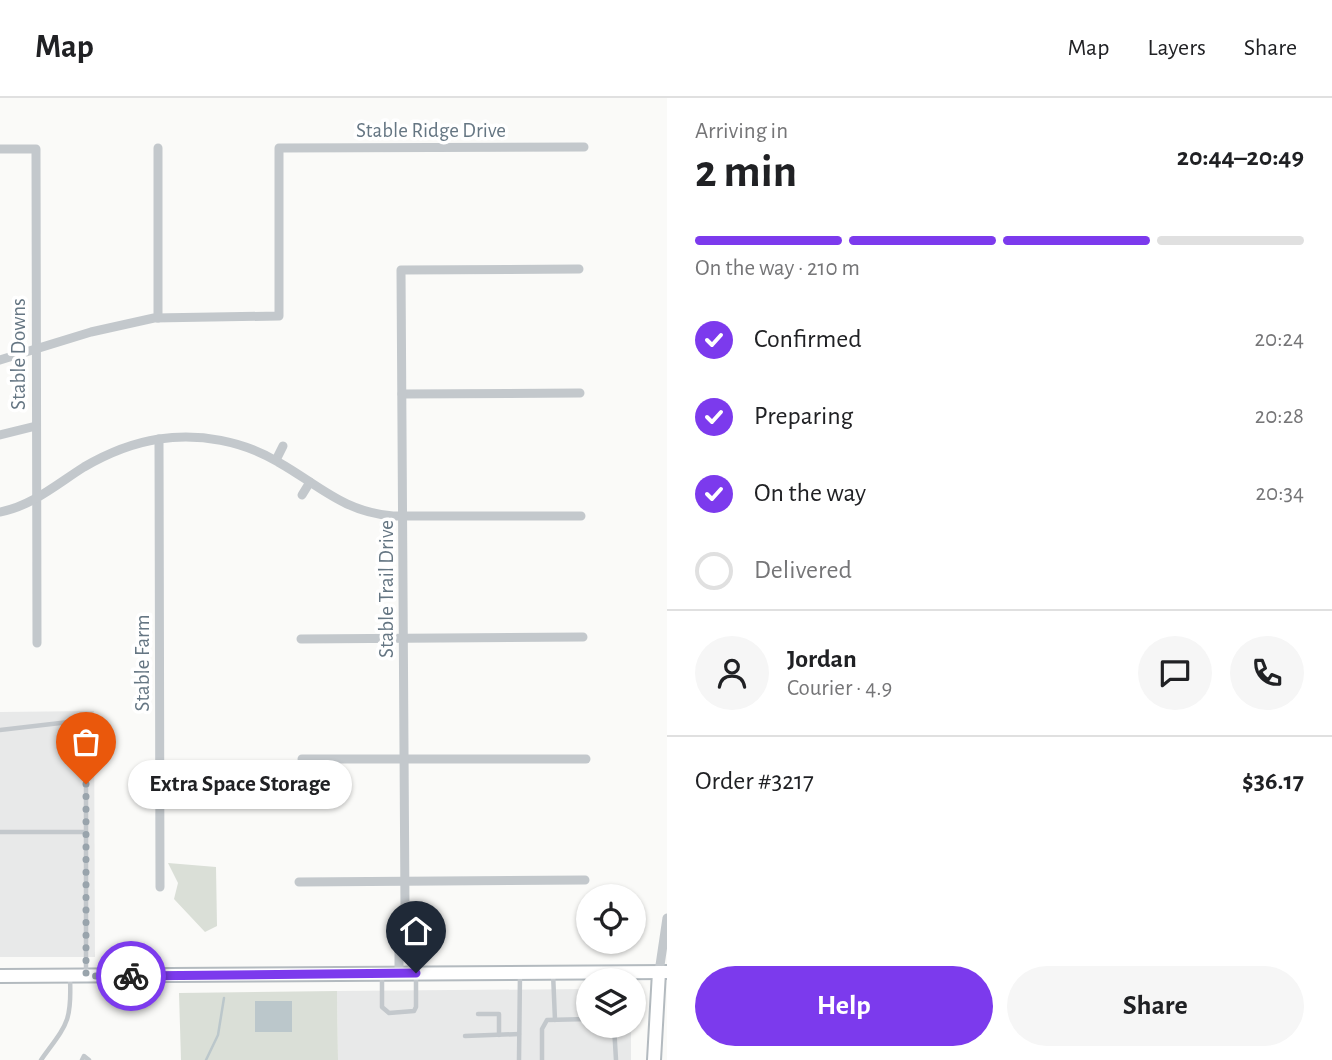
<!DOCTYPE html>
<html lang="en">
<head>
<meta charset="utf-8">
<style>
	body { margin:0; font-family:"Alegreya Sans",sans-serif; background:#f6f6f6; color:#202124; height:100vh; display:flex; flex-direction:column; font-size:26px; white-space:nowrap }
	* { box-sizing:border-box; margin:0 }
	p { font-size:23px; color:#757577 }
	.icon { flex:none; width:38px; height:38px; fill:none; stroke:currentColor; stroke-width:2; stroke-linecap:round; stroke-linejoin:round }
	.map { position:relative; flex:1; overflow:hidden }
	.panel { display:flex; flex-direction:column; background:#fff; width:665px }
	.panel>* { flex:none }
	.tools { position:absolute; left:576px; top:786px; display:grid; gap:14px }
	.tools a { display:grid; place-items:center; width:70px; height:70px; border-radius:50%; background:#fff; box-shadow:0 2px 5px #0004; font-size:35px }
	.pin { position:absolute; display:grid; place-items:center; width:60px; height:60px; color:#fff; margin:-72px -30px; border-radius:50% 50% 50% 0; rotate:-45deg; box-shadow:0 0 7px #0007 }
	.pin .icon { rotate:45deg }
	.courier { position:absolute; display:grid; place-items:center; width:70px; height:70px; margin:-35px; border:5px solid #7c3aed; border-radius:50%; background:#fff; color:#222; box-shadow:0 2px 9px #0007 }
	.bubble { position:absolute; height:49px; border-radius:24px; background:#fff; box-shadow:0 2px 5px #0004; font-size:23px; font-weight:700; line-height:49px; text-align:center }
	.overview em { font-style:normal; font-weight:700 }
	.overview div { display:flex; flex-direction:column-reverse }
	.overview { display:flex; align-items:center; justify-content:space-between; height:119px; padding:0 28px }
	h1 { font-size:46px; font-weight:700; line-height:52px }
	.bar { display:grid; grid-template-columns:repeat(4,1fr); gap:10px 7px; align-content:center; height:84px; padding:0 28px }
	.bar i { height:9px; border-radius:5px; background:#e0e0e0 }
	.bar .selected { background:#7c3aed }
	.bar p { grid-column:span 4 }
	.line { display:flex; align-items:center; gap:18px; padding:0 28px; border-top:2px solid #e0e0e0 }
	.line div { flex:1 }
	.round { display:grid; place-items:center; flex:none; width:74px; height:74px; border-radius:37px; background:#f6f6f6 }
	ol { padding:0 28px; list-style:none }
	li { display:flex; align-items:center; gap:21px; height:77px }
	li p { margin-inline-start:auto }
	li .icon { padding:7px; border-radius:50%; background:#7c3aed; color:#fff; stroke-width:4 }
	li:last-child { color:#757577 }
	li i { width:38px; height:38px; border:4px solid #e0e0e0; border-radius:50% }
	.cta { display:flex; gap:14px; margin-top:auto; padding:14px 28px }
	.cta a { flex:1; height:80px; border-radius:42px; background:#7c3aed; color:#fff; font-size:28px; font-weight:700; line-height:80px; text-align:center }
	.cta a+a { background:#f6f6f6; color:#202124 }
	header { display:flex; align-items:center; gap:42px; box-sizing:border-box; height:98px; padding:0 35px; background:#fff; border-bottom:2px solid #e0e0e0 }
	header strong { font-size:33px }
	nav { display:flex; gap:38px; margin-inline-start:auto; font-size:24px }
	main { display:flex; flex:1; min-height:0 }
	.map>svg:first-child { display:block }
	.built { fill:#e8e9e9 }
	.green { fill:#dadfd7 }
	.water { fill:#bbc7cb }
	.lines { fill:none; stroke-linecap:round; stroke-linejoin:round }
	.stream { stroke:#bbc7cb; stroke-width:2.5 }
	.secondary-casing { stroke:#b3babf; stroke-width:16 }
	.service { stroke:#c3c8cc; stroke-width:4.5 }
	.minor { stroke:#c3c8cc; stroke-width:9 }
	.secondary { stroke:#fff; stroke-width:12 }
	.done { stroke:#99a4ac; stroke-width:7; stroke-dasharray:0 12.6 }
	.route { stroke:#7c3aed; stroke-width:9 }
	.labels { text-anchor:middle; stroke-width:7; stroke-linejoin:round; paint-order:stroke }
	.street-label { font-size:21px; fill:#657683; stroke:#fff }
</style>
</head>
<body>
<header>
<strong>Map</strong>
<nav><a>Map</a><a>Layers</a><a>Share</a></nav>
</header>
<main>
<div class="map">
<svg width="667" height="962" viewBox="0 0 667 962">
	<rect width="100%" height="100%" fill="#fafaf8"/>
	<!-- built -->
	<g class="built">
		<polygon points="94,613 95,859 0,859 0,614"/>
		<polygon points="588,891 588,928 631,928 631,962 338,962 337,893"/>
	</g>
	<!-- green -->
	<g class="green">
		<polygon points="168,765 216,769 217,828 205,834 174,801 178,785"/>
		<polygon points="337,893 338,962 181,962 179,895"/>
	</g>
	<!-- water -->
	<rect class="water" x="255" y="903" width="37" height="31"/>
	<g class="lines">
		<!-- stream -->
		<polyline class="stream" points="206,962 218,937 224,900"/>
		<defs>
			<g id="secondary">
				<polyline points="0,878 667,874"/>
				<polyline points="654,962 659,874"/>
			</g>
		</defs>
		<!-- secondary casing -->
		<use href="#secondary" class="secondary-casing"/>
		<!-- service -->
		<g class="service">
			<polyline points="0,632 69,624 78,625 86,637 86,877"/>
			<polyline points="0,734 86,734"/>
			<polyline points="553,875 555,922"/>
			<polyline points="382,876 382,909 389,915 414,913 416,909 416,878"/>
			<polyline points="478,916 499,916 499,937"/>
			<polyline points="614,928 616,962"/>
			<polyline points="465,938 519,936"/>
			<path d="M41,962C66,927 72,925 70,881"/>
			<polyline points="82,962 84,958 89,962"/>
			<polyline points="519,962 520,875"/>
			<polyline points="542,962 542,931 547,922 588,921"/>
		</g>
		<!-- minor -->
		<g class="minor">
			<polyline points="158,50 158,220"/>
			<polyline points="0,51 36,51 37,545"/>
			<polyline points="0,262 91,234 154,220 279,218 279,50 584,49"/>
			<polyline points="402,296 580,295"/>
			<polyline points="0,337 36,328"/>
			<polyline points="159,341 160,789"/>
			<polyline points="276,362 283,348"/>
			<polyline points="302,397 310,384"/>
			<path d="M0,414C32,408 57,386 84,369C108,355 133,345 159,341C200,335 243,343 278,364C319,387 343,414 393,418H581"/>
			<polyline points="301,541 583,539"/>
			<polyline points="302,661 586,661"/>
			<polyline points="299,784 585,782"/>
			<polyline points="405,810 412,823 412,875"/>
			<polyline points="659,874 667,820"/>
			<polyline points="399,875 399,822 405,810 401,172 579,171"/>
		</g>
		<!-- secondary -->
		<use href="#secondary" class="secondary"/>
	</g>
	<g class="lines">
		<!-- done -->
		<polyline class="done" points="86,686 86,878 131,878"/>
		<!-- route -->
		<polyline class="route" points="131,878 416,875"/>
	</g>
	<g class="labels">
		<!-- street labels -->
		<g class="street-label">
			<text x="431" y="39">Stable Ridge Drive</text>
			<text transform="translate(18 256) rotate(-90)" y="7">Stable Downs</text>
			<text transform="translate(386 491) rotate(-90)" y="7">Stable Trail Drive</text>
			<text transform="translate(142 565) rotate(-90)" y="7">Stable Farm</text>
		</g>
	</g>
</svg>
<div class="tools">
<a><svg class="icon" aria-label="locate" viewBox="0 0 24 24"><circle cx="12" cy="12" r="6"/><path d="M12 2v4M12 18v4M2 12h4M18 12h4"/></svg></a>
<a><svg class="icon" aria-label="layers" viewBox="0 0 24 24"><path d="M12 4l9 5-9 5-9-5zM3 14l9 5 9-5"/></svg></a>
</div>
<div class="pin" style="left:86px;top:686px;background:#ea580c"><svg class="icon" aria-label="bag" viewBox="0 0 24 24"><path d="M5 8h14l-1 12H6zM9 8a3 3 0 0 1 6 0"/></svg></div>
<div class="pin" style="left:416px;top:875px;background:#1f2937"><svg class="icon" aria-label="home" viewBox="0 0 24 24"><path d="M3 11l9-7 9 7M6 9v11h12V9"/></svg></div>
<div class="courier" style="left:131px;top:878px"><svg class="icon" aria-label="bike" viewBox="0 0 24 24"><circle cx="6" cy="16" r="4"/><circle cx="18" cy="16" r="4"/><path d="M6 16l4-8h5l3 8M10 8l3 8H6M13 5h3"/></svg></div>
<div class="bubble" style="left:128px;top:662px;width:224px">Extra Space Storage</div>
</div>
<section class="panel">
<div class="overview"><div><h1>2 min</h1><p>Arriving in</p></div><em>20:44–20:49</em></div>
<div class="bar"><i class="selected"></i><i class="selected"></i><i class="selected"></i><i></i><p>On the way · 210 m</p></div>
<ol>
<li><svg class="icon" aria-label="check" viewBox="0 0 24 24"><path d="M5 12l5 5 9-10"/></svg>Confirmed<p>20:24</p></li>
<li><svg class="icon" aria-label="check" viewBox="0 0 24 24"><path d="M5 12l5 5 9-10"/></svg>Preparing<p>20:28</p></li>
<li><svg class="icon" aria-label="check" viewBox="0 0 24 24"><path d="M5 12l5 5 9-10"/></svg>On the way<p>20:34</p></li>
<li><i></i>Delivered</li>
</ol>
<div class="line" style="height:126px"><a class="round"><svg class="icon" aria-label="person" viewBox="0 0 24 24"><circle cx="12" cy="8" r="4"/><path d="M4 21q1-7 8-7t8 7"/></svg></a><div><b>Jordan</b><p>Courier · 4.9</p></div><a class="round"><svg class="icon" aria-label="chat" viewBox="0 0 24 24"><path d="M4 5h16v11H9l-5 4z"/></svg></a><a class="round"><svg class="icon" aria-label="phone" viewBox="0 0 24 24"><path d="M5 4h4l2 5-3 2q2 4 5 5l2-3 5 2v4C11 20 4 13 5 4z"/></svg></a></div>
<div class="line" style="height:91px"><div>Order #3217</div><b>$36.17</b></div>
<div class="cta"><a>Help</a><a>Share</a></div>
</section>
</main>
</body>
</html>
